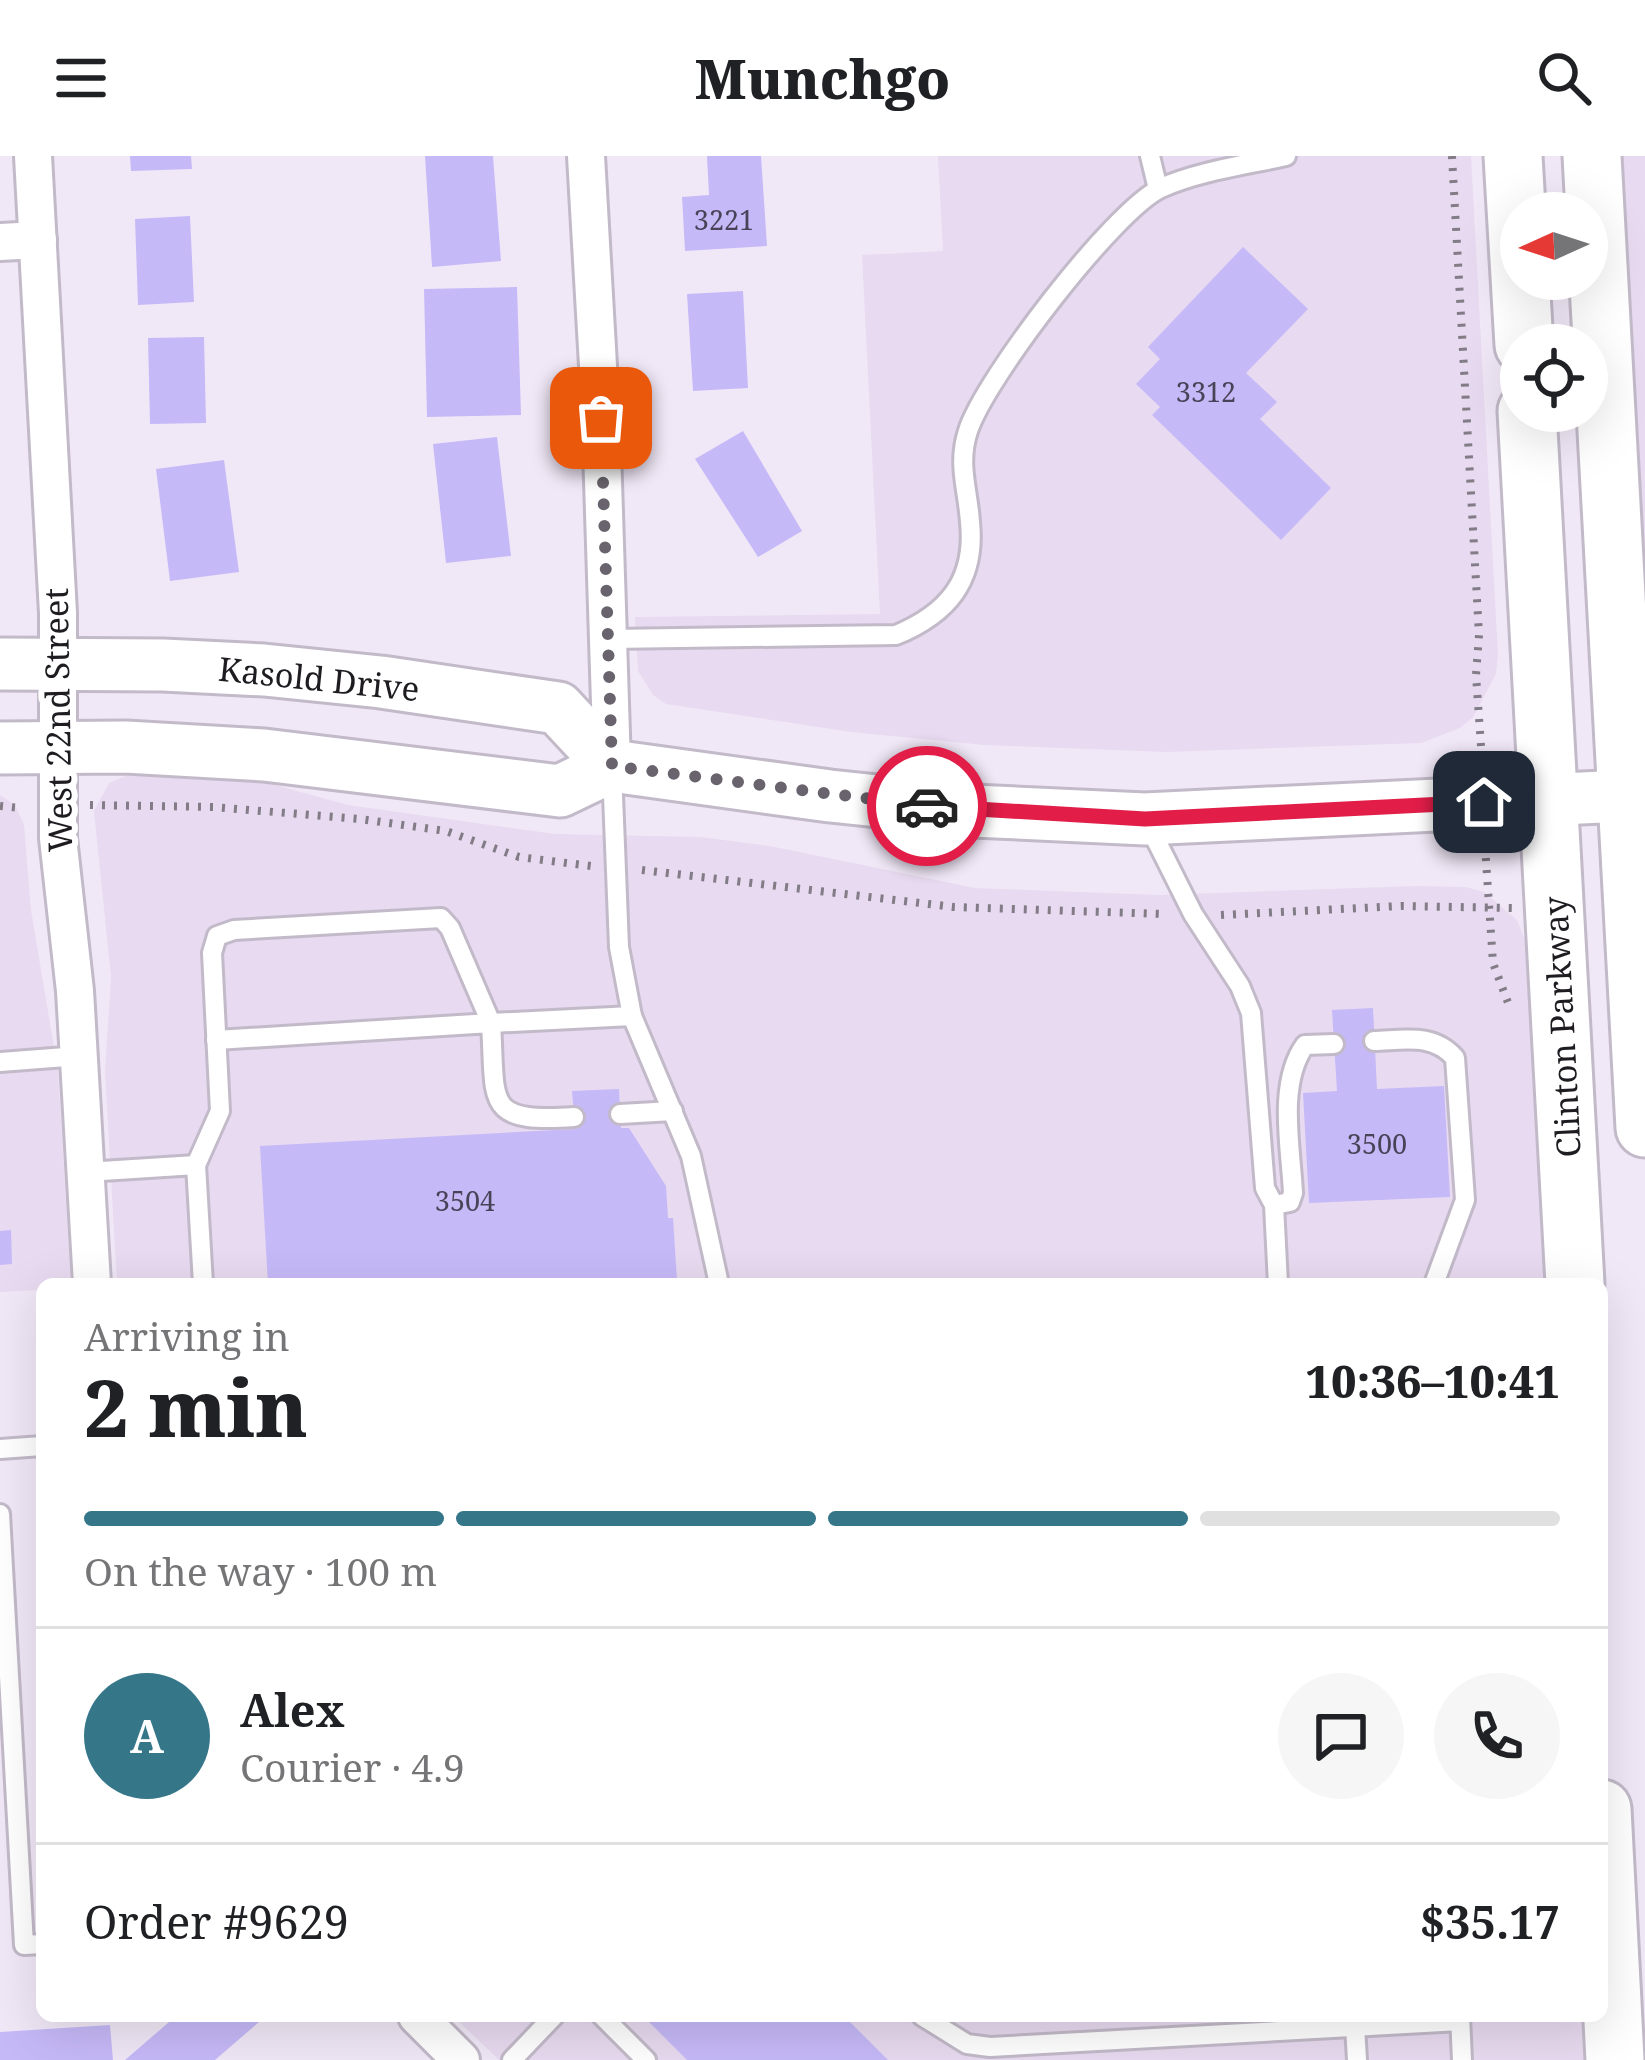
<!DOCTYPE html>
<html lang="en">
<head>
<meta charset="utf-8">
<style>
	body { margin:0; font-family:"Noto Serif",serif; background:#f6f6f6; color:#202124; height:100vh; display:flex; flex-direction:column; font-size:45px; white-space:nowrap }
	* { box-sizing:border-box; margin:0 }
	p { font-size:39px; color:#757577 }
	.icon { flex:none; width:66px; height:66px; fill:none; stroke:currentColor; stroke-width:2; stroke-linecap:round; stroke-linejoin:round }
	.map { position:relative; flex:1; overflow:hidden }
	.side { position:absolute; left:36px; top:1122px; width:1572px; height:744px; display:flex; flex-direction:column; background:#fff; border-radius:18px; box-shadow:0 12px 48px #0002 }
	.side>* { flex:none }
	.needle { width:78px; rotate:267deg }
	.buttons { position:absolute; left:1500px; top:36px; display:grid; gap:24px }
	.buttons a { display:grid; place-items:center; width:108px; height:108px; border-radius:50%; background:#fff; box-shadow:0 12px 48px #0002; font-size:60px }
	.pin { position:absolute; display:grid; place-items:center; width:102px; height:102px; color:#fff; margin:-51px; border-radius:24px; box-shadow:0 6px 18px #0006 }
	.courier { position:absolute; display:grid; place-items:center; width:120px; height:120px; margin:-60px; border:9px solid #e11d48; border-radius:50%; background:#fff; color:#222; box-shadow:0 3px 15px #0007 }
	.headline em { font-style:normal; font-weight:800 }
	.headline div { display:flex; flex-direction:column-reverse }
	.headline { display:flex; align-items:center; justify-content:space-between; height:204px; padding:0 48px }
	h1 { font-size:78px; font-weight:800; line-height:90px }
	.bar { display:grid; grid-template-columns:repeat(4,1fr); gap:18px 12px; align-content:center; height:144px; padding:0 48px }
	.bar i { height:15px; border-radius:9px; background:#e0e0e0 }
	.bar .selected { background:#357689 }
	.bar p { grid-column:span 4 }
	.line { display:flex; align-items:center; gap:30px; padding:0 48px; border-top:3px solid #e0e0e0 }
	.line div { flex:1 }
	.round { display:grid; place-items:center; flex:none; width:126px; height:126px; border-radius:63px; background:#f6f6f6 }
	header { display:flex; justify-content:space-between; align-items:center; height:156px; padding:0 48px; background:#fff; font-size:54px; font-weight:800 }
	.map>svg:first-child { display:block }
	.built { fill:#e8daf0 }
	.building { fill:#c6b9f8 }
	.lines { fill:none; stroke-linecap:round; stroke-linejoin:round }
	.lane-casing { stroke:#c3bac9; stroke-width:24 }
	.street-casing { stroke:#c3bac9; stroke-width:42 }
	.secondary-casing { stroke:#c3bac9; stroke-width:57 }
	.primary-casing { stroke:#c3bac9; stroke-width:63 }
	.path { stroke:#827c86; stroke-width:8; stroke-dasharray:3 9; stroke-linecap:butt }
	.lane { stroke:#fff; stroke-width:18 }
	.street { stroke:#fff; stroke-width:36 }
	.secondary { stroke:#fff; stroke-width:51 }
	.primary { stroke:#fff; stroke-width:57 }
	.done { stroke:#68636c; stroke-width:12; stroke-dasharray:0 21.6 }
	.route { stroke:#e11d48; stroke-width:15 }
	.labels { text-anchor:middle; stroke-width:12; stroke-linejoin:round; paint-order:stroke }
	.number-label { font-size:27px; fill:#494357 }
	.street-label { font-size:33px; fill:#1f1c21; stroke:#fff }
</style>
</head>
<body>
<header><svg class="icon" aria-label="menu" viewBox="0 0 24 24"><path d="M4 6h16M4 12h16M4 18h16"/></svg>Munchgo<svg class="icon" aria-label="search" viewBox="0 0 24 24"><circle cx="10" cy="10" r="6"/><path d="M15 15l6 6"/></svg></header>
<div class="map">
<svg width="1645" height="1904" viewBox="0 0 1645 1904">
	<rect width="100%" height="100%" fill="#f1e8f7"/>
	<!-- built -->
	<g class="built">
		<polygon points="938,0 1471,0 1498,499 1496,518 1473,561 1460,572 1421,587 1166,596 984,589 851,576 666,548 653,539 638,515 635,461 880,458 862,99 943,95"/>
		<polygon points="1616,0 1645,0 1645,487"/>
		<polygon points="133,617 257,624 348,649 555,678 700,681 770,690 975,732 1159,739 1415,730 1466,731 1484,736 1517,764 1531,799 1549,1128 117,1128 105,916 111,821 94,655 109,627"/>
		<polygon points="0,639 15,649 24,669 31,754 58,915 71,1128 42,1128 42,1134 0,1136"/>
		<polygon points="453,1860 1588,1860 1590,1904 499,1904"/>
	</g>
	<!-- building -->
	<g class="building">
		<polygon points="130,0 191,0 192,13 131,15"/>
		<polygon points="425,0 493,0 501,105 432,111"/>
		<polygon points="707,0 761,0 767,90 685,95 682,41 709,39"/>
		<polygon points="190,60 194,146 138,149 135,63"/>
		<polygon points="1243,91 1308,153 1246,217 1277,246 1260,263 1331,332 1281,384 1152,259 1160,251 1136,228 1160,203 1148,191"/>
		<polygon points="517,131 521,259 427,261 424,133"/>
		<polygon points="743,135 748,232 693,235 687,138"/>
		<polygon points="204,181 206,267 150,268 148,182"/>
		<polygon points="743,275 802,375 758,401 695,303"/>
		<polygon points="497,281 511,400 446,407 433,288"/>
		<polygon points="224,304 239,416 170,425 156,313"/>
		<polygon points="1373,852 1377,933 1444,930 1450,1041 1309,1047 1303,937 1337,935 1332,854"/>
		<polygon points="619,933 621,972 629,972 666,1030 668,1062 673,1062 677,1124 688,1123 688,1128 268,1128 260,990 575,973 572,935"/>
		<polygon points="11,1074 12,1108 0,1109 0,1075"/>
		<polygon points="176,1860 266,1860 215,1904 125,1904"/>
		<polygon points="643,1860 844,1860 888,1904 687,1904"/>
		<polygon points="110,1869 113,1904 0,1904 0,1876"/>
	</g>
	<g class="lines">
		<defs>
			<g id="lane">
				<polyline points="1150,0 1158,33"/>
				<path d="M610,483L896,479C947,458 976,425 970,366C968,334 957,308 968,275C984,224 1113,55 1161,32C1199,15 1246,9 1286,0"/>
				<polyline points="612,614 619,791 632,860 691,1000 719,1128"/>
				<polyline points="1149,670 1193,758 1240,830 1251,857 1265,1032 1274,1049 1278,1128"/>
				<path d="M216,884L491,867C496,948 483,967 574,961"/>
				<path d="M1374,885C1405,884 1433,877 1455,902L1465,1044L1434,1128"/>
				<polyline points="0,906 79,900"/>
				<polyline points="620,958 673,955"/>
				<polyline points="196,1009 220,955 212,797 217,780 234,774 441,762 450,772 491,867 632,860"/>
				<polyline points="86,1016 196,1009 203,1128"/>
				<path d="M1274,1049L1290,1046L1293,1037C1291,992 1277,928 1305,889L1334,888"/>
				<polyline points="0,1293 42,1290"/>
				<polyline points="0,1358 24,1789 42,1788"/>
				<polyline points="602,1860 646,1904"/>
				<polyline points="922,1860 967,1888 990,1891 1460,1865"/>
				<polyline points="1460,1860 1462,1904"/>
				<polyline points="1355,1870 1357,1904"/>
				<polyline points="512,1904 554,1860"/>
			</g>
			<g id="street">
				<polyline points="33,0 58,457 58,682 75,835 92,1128"/>
				<polyline points="586,0 601,262 612,610"/>
				<polyline points="0,86 38,84"/>
				<polyline points="417,1860 461,1904"/>
			</g>
			<g id="secondary">
				<polyline points="0,508 163,509 264,514 381,526 558,552 612,610"/>
				<polyline points="0,592 126,591 264,599 560,635 612,610 830,640 973,655 1145,663 1645,639"/>
			</g>
			<g id="primary">
				<polyline points="1513,0 1524,189"/>
				<polyline points="1592,0 1645,972"/>
				<polyline points="1527,255 1575,1128"/>
				<polyline points="1602,1653 1615,1904"/>
			</g>
		</defs>
		<!-- lane casing -->
		<use href="#lane" class="lane-casing"/>
		<!-- street casing -->
		<use href="#street" class="street-casing"/>
		<!-- secondary casing -->
		<use href="#secondary" class="secondary-casing"/>
		<!-- primary casing -->
		<use href="#primary" class="primary-casing"/>
		<!-- path -->
		<g class="path">
			<polyline points="1452,0 1479,479 1476,519 1482,604"/>
			<polyline points="90,649 213,651 360,663 446,675 519,701 591,710"/>
			<polyline points="0,650 21,652"/>
			<polyline points="1485,690 1493,807 1510,852"/>
			<polyline points="642,714 954,751 1164,758"/>
			<polyline points="1221,759 1401,750 1512,752"/>
		</g>
		<!-- lane -->
		<use href="#lane" class="lane"/>
		<!-- street -->
		<use href="#street" class="street"/>
		<!-- secondary -->
		<use href="#secondary" class="secondary"/>
		<!-- primary -->
		<use href="#primary" class="primary"/>
	</g>
	<g class="lines">
		<!-- done -->
		<polyline class="done" points="601,262 612,610 927,650"/>
		<!-- route -->
		<polyline class="route" points="927,650 1145,663 1484,646"/>
	</g>
	<g class="labels">
		<!-- number labels -->
		<g class="number-label">
			<text x="724" y="74">3221</text>
			<text x="1206" y="246">3312</text>
			<text x="1377" y="998">3500</text>
			<text x="465" y="1055">3504</text>
		</g>
		<!-- street labels -->
		<g class="street-label">
			<text transform="translate(319 523) rotate(6)" y="12">Kasold Drive</text>
			<text transform="translate(58 564) rotate(-91)" y="12">West 22nd Street</text>
			<text transform="translate(1562 871) rotate(-93)" y="12">Clinton Parkway</text>
		</g>
	</g>
</svg>
<div class="buttons">
<a><svg class="needle" viewBox="-14 -14 28 28"><path d="M0-13l5 13h-10z" fill="#e53935"/><path d="M0 13l5-13h-10z" fill="#757577"/></svg></a>
<a><svg class="icon" aria-label="locate" viewBox="0 0 24 24"><circle cx="12" cy="12" r="6"/><path d="M12 2v4M12 18v4M2 12h4M18 12h4"/></svg></a>
</div>
<div class="pin" style="left:601px;top:262px;background:#ea580c"><svg class="icon" aria-label="bag" viewBox="0 0 24 24"><path d="M5 8h14l-1 12H6zM9 8a3 3 0 0 1 6 0"/></svg></div>
<div class="pin" style="left:1484px;top:646px;background:#1f2937"><svg class="icon" aria-label="home" viewBox="0 0 24 24"><path d="M3 11l9-7 9 7M6 9v11h12V9"/></svg></div>
<div class="courier" style="left:927px;top:650px"><svg class="icon" aria-label="car" viewBox="0 0 24 24"><path d="M5 17H2v-5l4-1 3-4h7l3 4 3 1v5h-3M9 17h6M6 11h13"/><circle cx="7" cy="17" r="2"/><circle cx="17" cy="17" r="2"/></svg></div>
<section class="side">
<div class="headline"><div><h1>2 min</h1><p>Arriving in</p></div><em>10:36–10:41</em></div>
<div class="bar"><i class="selected"></i><i class="selected"></i><i class="selected"></i><i></i><p>On the way · 100 m</p></div>
<div class="line" style="height:216px"><b class="round" style="background:#357689;color:#fff">A</b><div><b>Alex</b><p>Courier · 4.9</p></div><a class="round"><svg class="icon" aria-label="chat" viewBox="0 0 24 24"><path d="M4 5h16v11H9l-5 4z"/></svg></a><a class="round"><svg class="icon" aria-label="phone" viewBox="0 0 24 24"><path d="M5 4h4l2 5-3 2q2 4 5 5l2-3 5 2v4C11 20 4 13 5 4z"/></svg></a></div>
<div class="line" style="height:156px"><div>Order #9629</div><b>$35.17</b></div>
</section>
</div>
</body>
</html>
